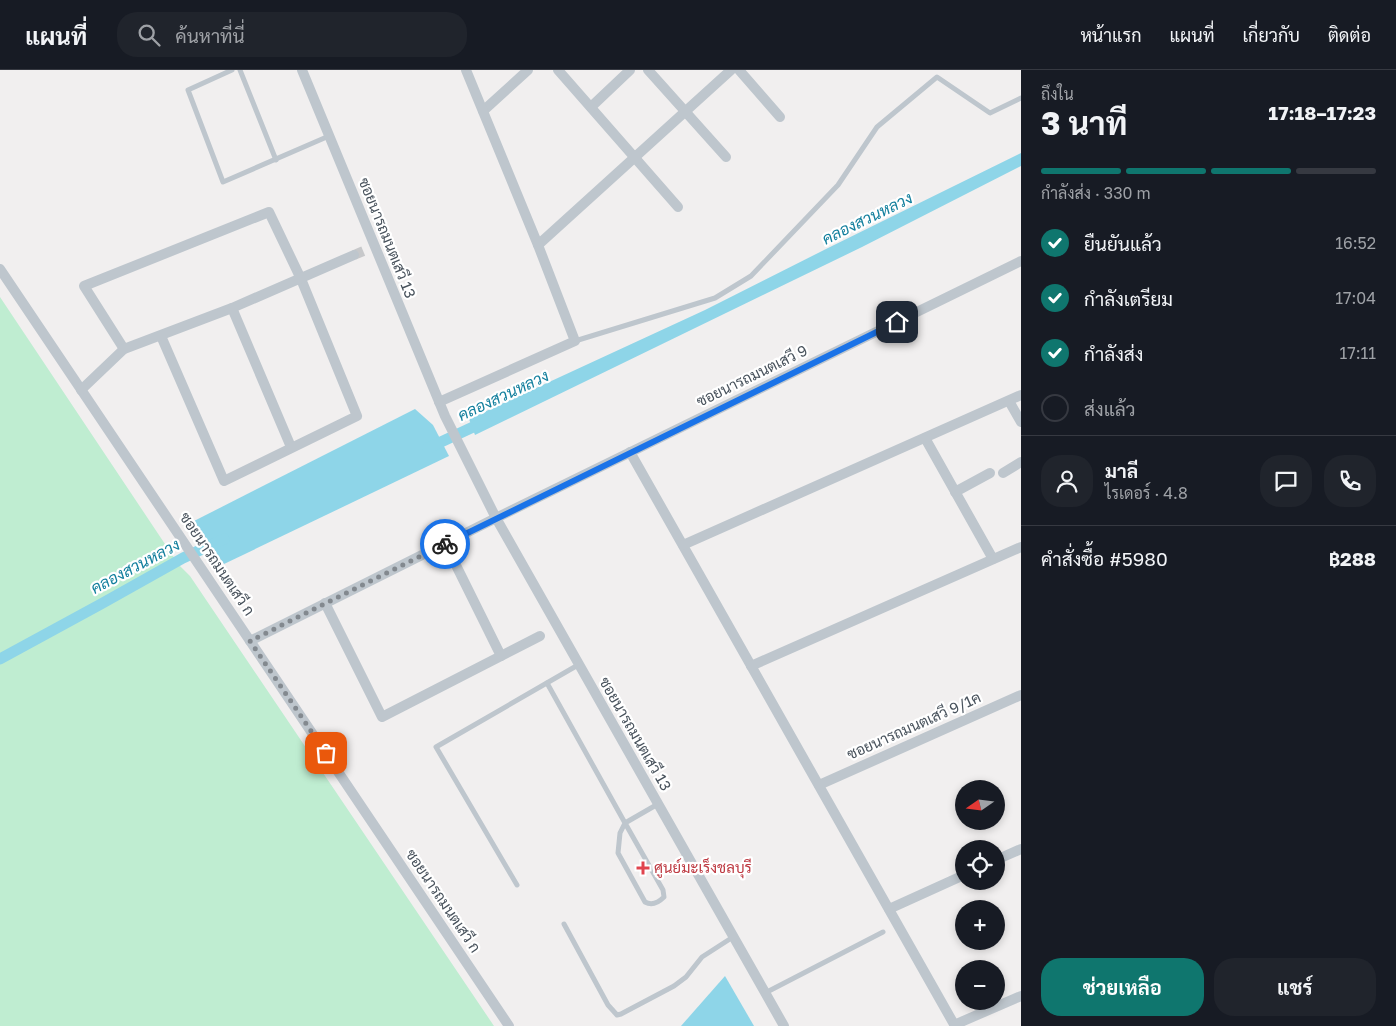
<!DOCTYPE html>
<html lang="th">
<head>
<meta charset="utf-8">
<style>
	body { margin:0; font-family:"Golos Text",Sarabun,sans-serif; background:#20242c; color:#f1f3f6; height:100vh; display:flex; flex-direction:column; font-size:19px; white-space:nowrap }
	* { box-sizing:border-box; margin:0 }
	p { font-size:16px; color:#9ea1a6 }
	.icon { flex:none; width:28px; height:28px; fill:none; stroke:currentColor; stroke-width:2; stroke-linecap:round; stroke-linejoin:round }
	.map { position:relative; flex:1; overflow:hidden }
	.drawer { display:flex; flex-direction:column; background:#171b24; width:375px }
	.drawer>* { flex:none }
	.needle { width:32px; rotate:256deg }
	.controls { position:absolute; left:955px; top:710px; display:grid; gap:10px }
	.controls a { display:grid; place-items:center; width:50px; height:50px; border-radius:50%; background:#171b24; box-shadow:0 2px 8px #0003; font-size:25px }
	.pin { position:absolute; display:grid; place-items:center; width:42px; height:42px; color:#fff; margin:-21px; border-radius:10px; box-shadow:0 2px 8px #0006 }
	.courier { position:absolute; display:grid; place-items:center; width:50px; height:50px; margin:-25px; border:4px solid #1a73e8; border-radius:50%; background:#fff; color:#222; box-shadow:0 1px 6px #0007 }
	.headline em { font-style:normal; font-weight:700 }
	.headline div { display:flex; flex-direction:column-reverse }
	.headline { display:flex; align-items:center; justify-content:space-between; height:85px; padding:0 20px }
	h1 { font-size:32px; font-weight:700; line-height:38px }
	.bar { display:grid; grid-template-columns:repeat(4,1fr); gap:8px 5px; align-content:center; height:60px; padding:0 20px }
	.bar i { height:6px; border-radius:4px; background:#363941 }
	.bar .active { background:#0f766e }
	.bar p { grid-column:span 4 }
	.line { display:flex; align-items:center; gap:12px; padding:0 20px; border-top:1px solid #363941 }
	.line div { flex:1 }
	.round { display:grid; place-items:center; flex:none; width:52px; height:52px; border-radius:20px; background:#20242c }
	ol { padding:0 20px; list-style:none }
	li { display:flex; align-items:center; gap:15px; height:55px }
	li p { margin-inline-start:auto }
	li .icon { padding:5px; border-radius:50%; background:#0f766e; color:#fff; stroke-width:4 }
	li:last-child { color:#9ea1a6 }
	li i { width:28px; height:28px; border:2px solid #363941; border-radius:50% }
	.cta { display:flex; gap:10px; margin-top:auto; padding:10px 20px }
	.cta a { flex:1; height:58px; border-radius:20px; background:#0f766e; color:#fff; font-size:20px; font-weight:700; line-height:58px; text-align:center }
	.cta a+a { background:#20242c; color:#f1f3f6 }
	header { display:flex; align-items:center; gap:30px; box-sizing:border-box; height:70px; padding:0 25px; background:#171b24; border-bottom:1px solid #363941 }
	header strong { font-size:24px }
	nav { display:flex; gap:28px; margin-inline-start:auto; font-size:18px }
	.search { width:350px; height:45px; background:#20242c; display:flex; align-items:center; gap:12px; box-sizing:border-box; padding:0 18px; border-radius:20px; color:#9ea1a6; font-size:19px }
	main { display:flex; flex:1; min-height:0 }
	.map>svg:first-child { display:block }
	.green { fill:#bfedd1 }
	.water { fill:#8ed5e8 }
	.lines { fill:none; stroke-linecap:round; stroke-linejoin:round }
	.canal { stroke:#8ed5e8; stroke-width:11 }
	.minor-tunnel { stroke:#c7c8ca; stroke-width:10; stroke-dasharray:10 5; stroke-linecap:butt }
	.service { stroke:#bec6cd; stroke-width:5 }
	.minor { stroke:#bec6cd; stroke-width:10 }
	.done { stroke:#83898f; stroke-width:5; stroke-dasharray:0 9 }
	.route { stroke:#1a73e8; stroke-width:6 }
	.health-dot { fill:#e0444e; stroke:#fff; stroke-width:2 }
	.labels { text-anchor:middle; stroke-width:4.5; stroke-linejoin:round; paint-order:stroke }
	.street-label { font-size:15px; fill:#48525c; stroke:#fff }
	.health-label { font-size:15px; fill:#be3a42; stroke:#fff; text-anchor:start }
	.water-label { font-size:16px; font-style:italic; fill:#127f9d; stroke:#fff }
</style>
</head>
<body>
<header>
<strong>แผนที่</strong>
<div class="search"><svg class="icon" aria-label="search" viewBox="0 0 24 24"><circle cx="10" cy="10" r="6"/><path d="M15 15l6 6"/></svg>ค้นหาที่นี่</div>
<nav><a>หน้าแรก</a><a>แผนที่</a><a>เกี่ยวกับ</a><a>ติดต่อ</a></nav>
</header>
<main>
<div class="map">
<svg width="1021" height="956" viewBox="0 0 1021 956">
	<rect width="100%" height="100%" fill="#f1efef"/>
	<!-- green -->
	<polygon class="green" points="0,227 179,495 190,506 494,956 0,956"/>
	<!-- water -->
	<g class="water">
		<polygon points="1021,83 1021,96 862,177 475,365 469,349 705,240 828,178"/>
		<polygon points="415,339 433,355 449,386 224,494 194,451"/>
		<polygon points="725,906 754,956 681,956"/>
	</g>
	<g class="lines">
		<!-- canal -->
		<g class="canal">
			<polyline points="428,378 486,351"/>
			<polyline points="0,589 101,534 183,488 224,469"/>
		</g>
		<!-- minor-tunnel -->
		<polyline class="minor-tunnel" points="354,185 366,180"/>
		<!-- service -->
		<g class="service">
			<polyline points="232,0 188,20 223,112 329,66"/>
			<polyline points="240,0 276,90"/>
			<polyline points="575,271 715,228 751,206 838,115 877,57 937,7 990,43 1021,28"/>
			<path d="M547,613L625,753L620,763L618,783L645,832C652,836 659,832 664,827L663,820L625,753L658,734"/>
			<polyline points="517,815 436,677 578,595"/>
			<polyline points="564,854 608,935 617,945 621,944 674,916 686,907 702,887 733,867"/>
			<polyline points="765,923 883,862"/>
		</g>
		<!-- minor -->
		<g class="minor">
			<polyline points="302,0 445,346 496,448 784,956"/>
			<polyline points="558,0 678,137"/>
			<polyline points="648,0 726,87"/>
			<polyline points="739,0 780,47"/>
			<polyline points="591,37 630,0"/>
			<polyline points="483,41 528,0"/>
			<polyline points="538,175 731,0"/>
			<polyline points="0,199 509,956"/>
			<polyline points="232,238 291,377"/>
			<polyline points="124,279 84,216 269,142 301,209 357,346 224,411 161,266"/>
			<polyline points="81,320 124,279 232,238 354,185"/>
			<polyline points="1009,331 1021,352"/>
			<polyline points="439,332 575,271 538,175 466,0"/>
			<polyline points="925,368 993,489"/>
			<polyline points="630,382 955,956"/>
			<polyline points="1003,403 1021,392"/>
			<polyline points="955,422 990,403"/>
			<polyline points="445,473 501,586"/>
			<polyline points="683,475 1021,325"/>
			<polyline points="325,533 382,647 540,566"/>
			<polyline points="250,571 496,448 1021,191"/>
			<polyline points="751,596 1021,477"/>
			<polyline points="819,715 1021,625"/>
			<polyline points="996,790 1021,779"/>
			<polyline points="889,839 964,805"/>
			<polyline points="954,955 1021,926"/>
		</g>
	</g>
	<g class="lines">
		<!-- done -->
		<polyline class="done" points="326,683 250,571 445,474"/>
		<!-- route -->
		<polyline class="route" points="445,474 897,252"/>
	</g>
	<!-- markers -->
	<path class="health-dot" d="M640.5 790.5h5v5h5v5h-5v5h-5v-5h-5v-5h5z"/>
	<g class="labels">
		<!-- street labels -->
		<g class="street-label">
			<text transform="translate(387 168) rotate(68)" y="5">ซอยนารถมนตเสวี 13</text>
			<text transform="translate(752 306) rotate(-26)" y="5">ซอยนารถมนตเสวี 9</text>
			<text transform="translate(217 494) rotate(56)" y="5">ซอยนารถมนตเสวี ก</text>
			<text transform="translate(914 656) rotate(-24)" y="5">ซอยนารถมนตเสวี 9/1ค</text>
			<text transform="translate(635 664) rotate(60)" y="5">ซอยนารถมนตเสวี 13</text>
			<text transform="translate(443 831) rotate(56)" y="5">ซอยนารถมนตเสวี ก</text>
		</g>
		<!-- health labels -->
		<g class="health-label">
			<text x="654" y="803">ศูนย์มะเร็งชลบุรี</text>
		</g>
		<!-- water labels -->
		<g class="water-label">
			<text transform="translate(867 148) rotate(-26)" y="6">คลองสวนหลวง</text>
			<text transform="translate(503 325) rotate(-25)" y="6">คลองสวนหลวง</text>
			<text transform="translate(135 496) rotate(-28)" y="6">คลองสวนหลวง</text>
		</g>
	</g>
</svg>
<div class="controls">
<a><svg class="needle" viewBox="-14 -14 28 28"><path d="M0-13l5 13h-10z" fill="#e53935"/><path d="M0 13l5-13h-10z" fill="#9ea1a6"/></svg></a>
<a><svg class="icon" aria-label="locate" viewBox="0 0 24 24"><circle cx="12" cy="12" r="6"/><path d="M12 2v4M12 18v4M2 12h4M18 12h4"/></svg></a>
<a>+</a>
<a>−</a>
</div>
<div class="pin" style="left:326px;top:683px;background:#ea580c"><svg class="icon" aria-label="bag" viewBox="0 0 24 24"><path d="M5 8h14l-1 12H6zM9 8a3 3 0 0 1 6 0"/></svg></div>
<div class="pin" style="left:897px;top:252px;background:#1f2937"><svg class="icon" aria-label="home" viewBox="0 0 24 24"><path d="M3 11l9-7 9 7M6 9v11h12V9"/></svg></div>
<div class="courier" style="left:445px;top:474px"><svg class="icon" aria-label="bike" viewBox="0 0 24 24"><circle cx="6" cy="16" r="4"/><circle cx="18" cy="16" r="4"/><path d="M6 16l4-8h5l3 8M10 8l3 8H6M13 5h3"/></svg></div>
</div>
<section class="drawer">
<div class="headline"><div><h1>3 นาที</h1><p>ถึงใน</p></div><em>17:18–17:23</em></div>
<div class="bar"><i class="active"></i><i class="active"></i><i class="active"></i><i></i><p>กำลังส่ง · 330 m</p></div>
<ol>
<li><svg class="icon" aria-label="check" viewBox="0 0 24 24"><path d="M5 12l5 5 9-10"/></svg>ยืนยันแล้ว<p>16:52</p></li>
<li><svg class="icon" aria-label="check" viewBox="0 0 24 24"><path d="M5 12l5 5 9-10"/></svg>กำลังเตรียม<p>17:04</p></li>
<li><svg class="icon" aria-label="check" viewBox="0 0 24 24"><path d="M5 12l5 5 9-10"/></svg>กำลังส่ง<p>17:11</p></li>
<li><i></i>ส่งแล้ว</li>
</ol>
<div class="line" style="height:90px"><a class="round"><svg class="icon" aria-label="person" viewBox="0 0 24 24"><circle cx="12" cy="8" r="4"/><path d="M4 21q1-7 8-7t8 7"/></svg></a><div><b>มาลี</b><p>ไรเดอร์ · 4.8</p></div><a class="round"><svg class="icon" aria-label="chat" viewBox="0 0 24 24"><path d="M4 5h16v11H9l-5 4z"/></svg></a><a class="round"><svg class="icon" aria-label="phone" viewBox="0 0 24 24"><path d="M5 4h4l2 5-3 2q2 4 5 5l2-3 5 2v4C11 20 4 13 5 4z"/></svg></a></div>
<div class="line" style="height:65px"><div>คำสั่งซื้อ #5980</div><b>฿288</b></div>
<div class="cta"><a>ช่วยเหลือ</a><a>แชร์</a></div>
</section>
</main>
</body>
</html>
